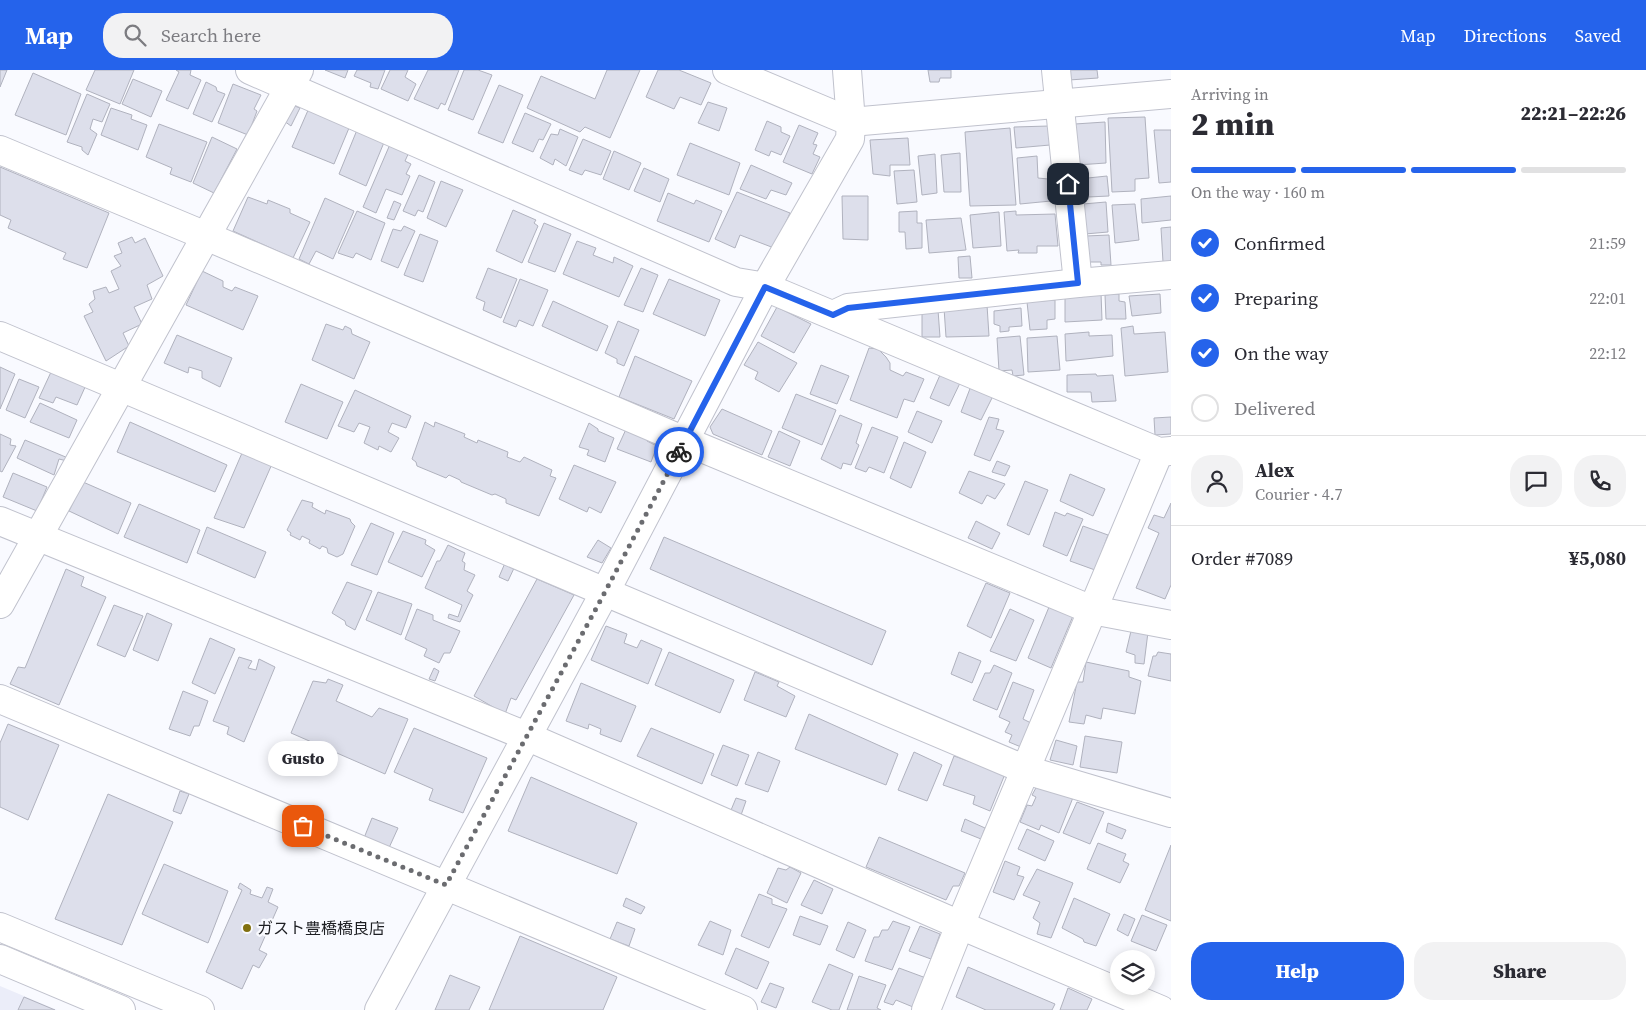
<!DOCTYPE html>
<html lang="en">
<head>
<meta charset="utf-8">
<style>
	body { margin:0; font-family:"Source Serif 4","Noto Sans JP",serif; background:#f2f2f3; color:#2b2b33; height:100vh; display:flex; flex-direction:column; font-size:19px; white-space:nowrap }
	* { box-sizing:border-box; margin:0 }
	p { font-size:16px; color:#7c7c81 }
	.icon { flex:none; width:28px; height:28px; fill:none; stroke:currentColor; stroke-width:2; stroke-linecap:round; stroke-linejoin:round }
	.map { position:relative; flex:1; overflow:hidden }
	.sheet { display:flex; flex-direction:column; background:#fff; width:475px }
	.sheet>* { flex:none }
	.controls { position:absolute; left:1110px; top:880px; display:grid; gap:10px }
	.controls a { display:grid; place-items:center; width:45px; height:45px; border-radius:50%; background:#fff; box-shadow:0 2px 12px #0003; font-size:25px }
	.pin { position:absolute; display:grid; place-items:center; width:42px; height:42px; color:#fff; margin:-21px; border-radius:10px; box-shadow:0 2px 8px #0006 }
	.courier { position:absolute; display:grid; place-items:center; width:50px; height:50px; margin:-25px; border:4px solid #2563eb; border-radius:50%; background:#fff; color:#222; box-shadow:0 1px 6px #0007 }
	.bubble { position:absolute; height:35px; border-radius:18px; background:#fff; box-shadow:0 2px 12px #0003; font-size:16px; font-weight:800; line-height:35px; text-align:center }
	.overview em { font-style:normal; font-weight:800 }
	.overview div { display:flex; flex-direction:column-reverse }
	.overview { display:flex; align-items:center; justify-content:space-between; height:85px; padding:0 20px }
	h1 { font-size:32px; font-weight:800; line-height:38px }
	.bar { display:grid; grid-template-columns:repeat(4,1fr); gap:8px 5px; align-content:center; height:60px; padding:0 20px }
	.bar i { height:6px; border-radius:4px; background:#e1e1e2 }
	.bar .selected { background:#2563eb }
	.bar p { grid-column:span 4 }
	.line { display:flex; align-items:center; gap:12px; padding:0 20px; border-top:1px solid #e1e1e2 }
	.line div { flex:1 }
	.round { display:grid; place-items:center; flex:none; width:52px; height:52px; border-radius:20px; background:#f2f2f3 }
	ol { padding:0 20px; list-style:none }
	li { display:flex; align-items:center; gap:15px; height:55px }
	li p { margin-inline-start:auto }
	li .icon { padding:5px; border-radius:50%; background:#2563eb; color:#fff; stroke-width:4 }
	li:last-child { color:#7c7c81 }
	li i { width:28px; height:28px; border:2px solid #e1e1e2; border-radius:50% }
	.cta { display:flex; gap:10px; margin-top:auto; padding:10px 20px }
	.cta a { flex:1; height:58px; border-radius:20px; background:#2563eb; color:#fff; font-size:20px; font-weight:800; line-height:58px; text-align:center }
	.cta a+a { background:#f2f2f3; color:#2b2b33 }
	header { display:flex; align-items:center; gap:30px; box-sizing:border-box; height:70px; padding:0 25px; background:#2563eb; color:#fff }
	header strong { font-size:24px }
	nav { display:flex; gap:28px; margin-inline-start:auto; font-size:18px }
	.search { width:350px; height:45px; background:#f2f2f3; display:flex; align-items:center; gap:12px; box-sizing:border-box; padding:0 18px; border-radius:20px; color:#7c7c81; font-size:19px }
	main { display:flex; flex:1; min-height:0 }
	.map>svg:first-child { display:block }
	.built { fill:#ebedf9 }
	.building { fill:#dddfeb; stroke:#b0b2be }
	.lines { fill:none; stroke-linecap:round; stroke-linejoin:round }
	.street-casing { stroke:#c0c2cd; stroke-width:30 }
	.secondary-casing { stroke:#c0c2cd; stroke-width:30 }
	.street { stroke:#fff; stroke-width:28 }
	.secondary { stroke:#fff; stroke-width:28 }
	.done { stroke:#6b6c70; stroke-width:5; stroke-dasharray:0 9 }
	.route { stroke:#2563eb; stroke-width:6 }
	.poi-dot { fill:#817010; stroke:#f9faff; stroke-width:2 }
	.labels { text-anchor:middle; stroke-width:4.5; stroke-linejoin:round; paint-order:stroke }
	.poi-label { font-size:16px; fill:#1e1f23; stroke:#f9faff; text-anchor:start }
</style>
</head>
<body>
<header>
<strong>Map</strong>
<div class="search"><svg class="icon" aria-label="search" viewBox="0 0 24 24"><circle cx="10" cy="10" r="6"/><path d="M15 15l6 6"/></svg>Search here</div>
<nav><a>Map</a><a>Directions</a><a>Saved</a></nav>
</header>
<main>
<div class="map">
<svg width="1171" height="940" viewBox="0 0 1171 940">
	<rect width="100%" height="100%" fill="#f9faff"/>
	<!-- built -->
	<polygon class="built" points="0,916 57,940 0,940"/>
	<!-- building -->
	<g class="building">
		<polygon points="0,0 7,0 0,17"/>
		<polygon points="95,0 134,0 120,34 86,20"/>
		<polygon points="176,0 191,0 190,5 201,10 188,39 166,30 179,2"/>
		<polygon points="325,0 348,0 345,8"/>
		<polygon points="357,0 385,0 378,19 370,17 371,13 354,6"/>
		<polygon points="390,0 408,0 405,7 416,14 408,31 381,19"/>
		<polygon points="428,0 459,0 445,35 441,33 438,39 414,29"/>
		<polygon points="464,0 478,0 492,5 473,50 448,40"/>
		<polygon points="607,0 640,0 610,68 585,57 580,62 527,38 541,6 595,29"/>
		<polygon points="658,0 679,0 711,13 701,35 680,27 674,39 646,27"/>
		<polygon points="928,0 951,0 951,8 940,8 939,12 930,12"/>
		<polygon points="1069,0 1097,0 1098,8 1069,10"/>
		<polygon points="33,3 81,24 66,65 15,45"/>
		<polygon points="133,9 162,21 151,47 122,34"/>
		<polygon points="206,12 216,17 217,21 225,24 212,52 193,44"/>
		<polygon points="233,14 261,25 254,39 257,41 248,65 218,53"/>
		<polygon points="499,15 523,25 503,73 478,63"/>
		<polygon points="87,24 110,34 102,52 93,49 90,59 97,64 88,85 82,80 82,77 67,72"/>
		<polygon points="708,32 727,38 719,61 698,53"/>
		<polygon points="292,35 300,38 291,56 284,51"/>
		<polygon points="111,38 132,45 131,49 147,55 138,80 101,65"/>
		<polygon points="309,38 349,58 334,94 292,77"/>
		<polygon points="525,43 551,54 543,70 539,69 533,82 512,73"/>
		<polygon points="1145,47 1149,108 1135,109 1135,121 1112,122 1108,48"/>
		<polygon points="767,51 781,57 781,62 790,66 781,85 771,81 769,86 755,80"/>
		<polygon points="1105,52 1106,93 1077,95 1075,54"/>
		<polygon points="159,54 207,72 191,112 170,104 172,98 146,87"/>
		<polygon points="799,55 818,63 813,74 817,75 813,84 820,87 812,104 783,92"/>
		<polygon points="1049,56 1050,75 1016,78 1014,57"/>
		<polygon points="1010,58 1016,135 970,136 965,62"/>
		<polygon points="560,59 578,67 566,96 555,89 553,95 540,88 551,64 558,65"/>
		<polygon points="357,60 385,70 366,116 339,104"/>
		<polygon points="1154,60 1171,60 1171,112 1159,113"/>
		<polygon points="212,67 237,79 214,123 193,113"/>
		<polygon points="908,68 910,95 890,95 890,106 873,104 870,70"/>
		<polygon points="583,69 611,81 601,105 585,100 582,105 569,100"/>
		<polygon points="391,72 410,80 405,91 411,94 406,104 410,106 402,125 386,119 376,143 363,137"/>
		<polygon points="690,73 740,93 729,125 677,105"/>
		<polygon points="614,81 641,93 629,120 603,109"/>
		<polygon points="960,83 961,122 944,122 941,85"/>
		<polygon points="935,84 937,123 922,125 918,86"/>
		<polygon points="1037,86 1038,108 1048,109 1051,131 1020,134 1017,88"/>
		<polygon points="751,95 792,113 786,125 771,120 766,129 740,119"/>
		<polygon points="0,97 109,143 87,198 63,189 66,183 8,158 11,150 0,145"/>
		<polygon points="644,98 669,109 660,132 634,121"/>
		<polygon points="914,100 917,132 897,134 894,101"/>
		<polygon points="419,105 435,112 423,142 418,140 415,146 403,141"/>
		<polygon points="1107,106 1109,126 1088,127 1088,108"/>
		<polygon points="441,111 463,120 446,157 427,148"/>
		<polygon points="737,122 790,143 774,178 740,165 735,178 715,169"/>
		<polygon points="668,123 694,134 696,130 722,141 709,172 657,151"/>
		<polygon points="842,126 868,126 868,170 843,169"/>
		<polygon points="1171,126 1171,150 1142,153 1141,129"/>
		<polygon points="248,127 267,134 268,130 290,139 290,143 310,152 293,188 233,161"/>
		<polygon points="325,128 354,141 333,189 316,181 309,194 299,189"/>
		<polygon points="394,131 401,134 394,150 387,148"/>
		<polygon points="1106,132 1108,162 1085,164 1083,134"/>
		<polygon points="1135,134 1139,170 1115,173 1112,135"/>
		<polygon points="513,140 536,150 534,153 538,156 522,193 496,181"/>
		<polygon points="357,141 385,153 371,190 356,183 353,188 338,183"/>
		<polygon points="917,141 917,153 922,153 922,178 906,179 905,162 899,162 899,142"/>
		<polygon points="1016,141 1016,145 1055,144 1058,176 1037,176 1037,183 1018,183 1019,180 1007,181 1004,142"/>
		<polygon points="999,142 1001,176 973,178 970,145"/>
		<polygon points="961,148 966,180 929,183 926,150"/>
		<polygon points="544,153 571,164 555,202 528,192"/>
		<polygon points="404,156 415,161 398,198 381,191 393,159 401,161"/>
		<polygon points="1171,157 1171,192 1163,192 1161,158"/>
		<polygon points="420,164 438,171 423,212 404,205"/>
		<polygon points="1109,165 1111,195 1101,195 1101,192 1087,192 1086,166"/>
		<polygon points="132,167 135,173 145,168 163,206 147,215 152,229 134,237 142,254 123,263 129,276 106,291 84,246 93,242 89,234 95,229 93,221 106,217 109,223 119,219 111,201 121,196 114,186 122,183 118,173"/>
		<polygon points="577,171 596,178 593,185 613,193 614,187 633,196 619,227 563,204"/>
		<polygon points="970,186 972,208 959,208 958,187"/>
		<polygon points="488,198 517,209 501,248 483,240 485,232 476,228"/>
		<polygon points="641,198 658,205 643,242 624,235"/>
		<polygon points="202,201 223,211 223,217 232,221 235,217 258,226 243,260 186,235"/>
		<polygon points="520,209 548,220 533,256 519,250 516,257 503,252"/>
		<polygon points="669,209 720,230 705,266 653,244"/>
		<polygon points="1101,223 1102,250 1065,252 1065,227"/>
		<polygon points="1115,224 1119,224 1119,231 1125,232 1126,249 1106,249 1105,225"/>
		<polygon points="1160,224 1161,243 1132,246 1129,226"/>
		<polygon points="1055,230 1055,249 1047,250 1047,259 1030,260 1027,232"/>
		<polygon points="553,231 608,256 597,281 542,256"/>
		<polygon points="987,235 989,266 946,267 944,238"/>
		<polygon points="777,237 811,254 794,283 761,266"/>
		<polygon points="1021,238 1022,256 1009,257 1009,261 1000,262 1000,256 994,254 994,241"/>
		<polygon points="938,240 940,267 922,267 922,241"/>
		<polygon points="618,251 639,260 624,296 617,293 617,289 605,283"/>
		<polygon points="326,254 343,260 345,256 351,259 352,264 370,272 354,309 312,290"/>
		<polygon points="1133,256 1134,264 1165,262 1168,302 1125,306 1121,258"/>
		<polygon points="1089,262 1089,266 1112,265 1113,286 1066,291 1065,264"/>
		<polygon points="177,265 232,288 220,317 202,308 202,301 189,297 188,303 164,293"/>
		<polygon points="1020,266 1024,305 1013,306 1012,300 999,301 997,268"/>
		<polygon points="1057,266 1060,300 1028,302 1027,268"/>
		<polygon points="758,272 797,293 779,322 755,309 758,302 744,295"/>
		<polygon points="869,278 878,279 886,287 890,293 890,300 903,306 906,302 924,309 914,332 904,329 897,348 850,330"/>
		<polygon points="635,286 692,311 674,349 619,327"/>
		<polygon points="821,295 849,306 837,334 810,324"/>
		<polygon points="0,297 15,304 0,339"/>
		<polygon points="51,302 86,315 77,335 56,327 53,333 39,328"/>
		<polygon points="1096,304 1097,306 1113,305 1116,331 1092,332 1091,322 1067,322 1067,305"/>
		<polygon points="940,305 960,313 949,336 930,328"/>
		<polygon points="19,309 39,317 25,348 6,340"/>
		<polygon points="301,314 343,332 327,369 285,352"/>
		<polygon points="971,316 993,326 981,350 961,342"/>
		<polygon points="355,320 411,346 406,358 392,353 388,362 399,368 391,382 379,376 378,380 364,373 370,357 359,353 354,362 338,356"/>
		<polygon points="796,324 836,340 822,375 782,358"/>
		<polygon points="40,333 77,350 69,368 30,352"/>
		<polygon points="722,339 772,361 762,385 713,364 710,357"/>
		<polygon points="917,341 942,351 932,373 908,362"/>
		<polygon points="840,345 862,354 856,373 859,375 851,395 843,393 841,399 821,389"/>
		<polygon points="989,347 999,349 996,359 1004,361 990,391 974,385"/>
		<polygon points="1171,347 1171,364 1155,365 1154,348"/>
		<polygon points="130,352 227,395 215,422 117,382"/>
		<polygon points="425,352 434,357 435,352 465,364 464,367 477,373 478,370 508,382 507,387 520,392 524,387 552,400 550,406 556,408 539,446 506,433 506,429 495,424 492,425 461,412 460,410 449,405 446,408 417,396 416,392 412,389"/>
		<polygon points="589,353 598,359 598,361 614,368 605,392 587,385 589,380 579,377"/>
		<polygon points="627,357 649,366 647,371 657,376 651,392 617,379"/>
		<polygon points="872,357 898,367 884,403 869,397 866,402 855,398"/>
		<polygon points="779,361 800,371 790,396 768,387"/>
		<polygon points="0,364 11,369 10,375 16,376 2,402 0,401"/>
		<polygon points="25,370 68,388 67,391 59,389 54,405 17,388"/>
		<polygon points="904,372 926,382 911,418 890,408"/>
		<polygon points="242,383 272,394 244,458 214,448"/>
		<polygon points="997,391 1010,396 1005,406 992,402"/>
		<polygon points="574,395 616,412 601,443 589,437 587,442 559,429"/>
		<polygon points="969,401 1005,414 995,429 987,425 982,434 959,423"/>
		<polygon points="13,403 47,417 37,441 3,427"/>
		<polygon points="1070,404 1105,419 1093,446 1060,431"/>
		<polygon points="1025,411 1048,420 1029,465 1007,455"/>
		<polygon points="83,412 131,433 118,464 69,441"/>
		<polygon points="302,430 313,433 312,437 325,444 326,440 350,449 351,452 355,456 343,484 337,487 328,483 327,478 322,476 320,479 309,473 310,470 302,466 300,470 290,465 291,463 287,460"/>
		<polygon points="1171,433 1171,515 1165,529 1136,518 1159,463 1148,458 1154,445 1164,448"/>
		<polygon points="139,434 200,460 187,493 124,467"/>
		<polygon points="1055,442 1065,446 1067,443 1083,449 1067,486 1043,476"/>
		<polygon points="976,451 1000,463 992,479 968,468"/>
		<polygon points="371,453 394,463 377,505 351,495"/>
		<polygon points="1083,456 1108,465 1095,500 1070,491"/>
		<polygon points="207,457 266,482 255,508 197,483"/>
		<polygon points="403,461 426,470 425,474 435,480 422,507 388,492"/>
		<polygon points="664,467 886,561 872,595 650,499"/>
		<polygon points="598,470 611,478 602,493 587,487"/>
		<polygon points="448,475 465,483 462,491 465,493 464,500 475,505 467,521 473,525 460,552 448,548 449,544 458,547 462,535 425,518 437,491 440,491"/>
		<polygon points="505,493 515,496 508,511 499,507"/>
		<polygon points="66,499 84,507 81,516 106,527 59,635 10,614 18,597 25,598"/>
		<polygon points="537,509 574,525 516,630 511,628 505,644 474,626"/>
		<polygon points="347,512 372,521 355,560 346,555 345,551 332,543"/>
		<polygon points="986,513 1010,523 991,568 967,556"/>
		<polygon points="378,522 412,534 401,565 366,550"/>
		<polygon points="114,535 143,546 125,587 97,575"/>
		<polygon points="1049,537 1073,546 1051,598 1028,588"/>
		<polygon points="417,539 433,545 433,550 460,561 450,583 444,583 439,593 424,586 427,579 405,569"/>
		<polygon points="1010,539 1034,550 1016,591 990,581"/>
		<polygon points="147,543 172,554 158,591 133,580"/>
		<polygon points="606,556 627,564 624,573 637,578 641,570 662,579 648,614 591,590"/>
		<polygon points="1131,561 1148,562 1144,594 1135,593 1135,585 1126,582"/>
		<polygon points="210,568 235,579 215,624 192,613"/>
		<polygon points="669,582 734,610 720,643 655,615"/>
		<polygon points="959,582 981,591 972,613 951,604"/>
		<polygon points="1158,582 1171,584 1171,611 1148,606 1153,586 1156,586"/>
		<polygon points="239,587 252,591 248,598 256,600 259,589 275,597 244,672 227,664 229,657 213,651"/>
		<polygon points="1086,592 1129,601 1129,607 1141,611 1135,644 1103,638 1101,649 1086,645 1084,654 1069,652 1077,612 1083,612"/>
		<polygon points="994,595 1012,603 997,640 973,630 985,603 990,603"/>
		<polygon points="434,598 439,601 435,611 429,609"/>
		<polygon points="755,602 779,612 777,616 795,626 786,647 744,630"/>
		<polygon points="328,609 343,615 336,631 372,647 379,638 408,649 385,704 291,663 313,611 326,613"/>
		<polygon points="1013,612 1034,620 1023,649 1031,653 1021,677 1009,672 1012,665 1005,662 1010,652 999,647"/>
		<polygon points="581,613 636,636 621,672 600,664 601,659 589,654 588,659 566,651"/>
		<polygon points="183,621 208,631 199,656 194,656 190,666 169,659"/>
		<polygon points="809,644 898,684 886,715 795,679"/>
		<polygon points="8,654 59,675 28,750 0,737 0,673"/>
		<polygon points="414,658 487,688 463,743 429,730 433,719 394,702"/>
		<polygon points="651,658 714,684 702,714 637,686"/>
		<polygon points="1085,666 1122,672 1117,703 1080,697"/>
		<polygon points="1056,670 1077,676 1073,695 1050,690"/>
		<polygon points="723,675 749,685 737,716 711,705"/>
		<polygon points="758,682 780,691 768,722 745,714"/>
		<polygon points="914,682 942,695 927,731 898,720"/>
		<polygon points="954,686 1005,704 990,741 973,734 975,726 943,715"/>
		<polygon points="531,707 637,753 617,804 508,761"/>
		<polygon points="1037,716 1074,725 1059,763 1041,755 1039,760 1020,752 1027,735 1032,736 1036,727 1032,725"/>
		<polygon points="180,721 189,724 181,744 173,741"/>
		<polygon points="108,724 173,752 122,875 55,849"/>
		<polygon points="736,728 746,731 740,748 729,745"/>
		<polygon points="1077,732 1104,742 1090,774 1063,763"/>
		<polygon points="372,748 398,758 388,780 364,768"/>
		<polygon points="965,749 985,758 981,769 961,761"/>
		<polygon points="1108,753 1126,760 1122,769 1106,762"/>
		<polygon points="1027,759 1054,771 1045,791 1018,779"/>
		<polygon points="879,767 965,803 959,816 953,816 946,830 866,797"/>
		<polygon points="1098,773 1126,784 1123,791 1129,794 1120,813 1087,799"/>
		<polygon points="1171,775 1171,851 1145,840"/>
		<polygon points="1005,791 1020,797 1017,805 1024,807 1014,830 993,822"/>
		<polygon points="164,794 228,821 208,873 142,844"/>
		<polygon points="790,797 801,803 787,833 767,823 778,798 786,800"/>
		<polygon points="1037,799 1073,813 1051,868 1037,864 1040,853 1033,848 1040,832 1023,825"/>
		<polygon points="814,810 833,819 822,844 801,835"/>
		<polygon points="240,813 251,820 250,824 262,828 267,817 273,819 268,832 278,837 259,880 267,884 259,898 253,895 242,919 206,902 242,820 238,818"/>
		<polygon points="759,824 772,829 772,834 787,839 769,878 741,866"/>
		<polygon points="626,828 645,837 641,844 623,836"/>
		<polygon points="1074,828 1110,844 1096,876 1084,872 1083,869 1062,858"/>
		<polygon points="1124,844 1135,849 1128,866 1117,860"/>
		<polygon points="1142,845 1167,855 1156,881 1131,871"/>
		<polygon points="800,846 828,856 820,875 793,865"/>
		<polygon points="710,851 731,860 723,885 698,875"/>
		<polygon points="893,851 910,857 892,900 865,891 874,867 879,867 882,860 888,860"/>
		<polygon points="617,852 635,859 629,876 610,869"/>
		<polygon points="848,852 866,860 854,888 836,880"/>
		<polygon points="920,856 940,864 931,889 909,881"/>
		<polygon points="520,866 617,907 603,940 489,940"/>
		<polygon points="736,878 769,892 757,919 725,904"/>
		<polygon points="829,894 853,904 839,940 832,940 812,932"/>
		<polygon points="968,897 1055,934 1052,940 986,940 956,927"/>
		<polygon points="899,898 926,908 913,937 896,930 893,935 884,932"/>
		<polygon points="450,905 480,917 469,940 435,940"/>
		<polygon points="859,906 886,915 877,938 881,940 847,940"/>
		<polygon points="770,913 784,918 776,938 761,932"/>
		<polygon points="1068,918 1092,929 1087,940 1060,940"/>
		<polygon points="24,927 55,940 18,940"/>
	</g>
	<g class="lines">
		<defs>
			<g id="street">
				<polyline points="250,0 736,212 765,217 1159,382 1171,381"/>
				<polyline points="1056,0 1078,213"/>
				<polyline points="851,52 1171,24"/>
				<polyline points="0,80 206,166 685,371 1092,540 1171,555"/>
				<polyline points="833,245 848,238 1078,213 1171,205"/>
				<polyline points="0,266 1026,700 1171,743"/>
				<polyline points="0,451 526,666 960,855 1161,940"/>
				<polyline points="0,534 299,0"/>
				<polyline points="0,629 743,940"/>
				<polyline points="926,940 960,855 1159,382"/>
			</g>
			<g id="secondary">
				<polyline points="727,0 851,52"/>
				<polyline points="0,857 200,940"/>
				<polyline points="0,889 121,940"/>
				<polyline points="379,940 605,522 765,217 850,69 851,52 847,0"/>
			</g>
		</defs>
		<!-- street casing -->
		<use href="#street" class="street-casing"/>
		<!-- secondary casing -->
		<use href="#secondary" class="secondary-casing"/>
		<!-- street -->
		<use href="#street" class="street"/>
		<!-- secondary -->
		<use href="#secondary" class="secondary"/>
	</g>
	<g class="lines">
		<!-- done -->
		<polyline class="done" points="303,756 446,815 605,522 679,382"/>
		<!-- route -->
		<polyline class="route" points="679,382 765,217 833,245 848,238 1078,213 1068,114"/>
	</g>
	<!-- markers -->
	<circle class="poi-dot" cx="247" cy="858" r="5"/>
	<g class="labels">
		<!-- poi labels -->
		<g class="poi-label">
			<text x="257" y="864">ガスト豊橋橋良店</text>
		</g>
	</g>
</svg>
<div class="controls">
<a><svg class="icon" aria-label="layers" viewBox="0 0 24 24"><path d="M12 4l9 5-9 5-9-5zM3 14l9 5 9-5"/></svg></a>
</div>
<div class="pin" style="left:303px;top:756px;background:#ea580c"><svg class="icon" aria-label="bag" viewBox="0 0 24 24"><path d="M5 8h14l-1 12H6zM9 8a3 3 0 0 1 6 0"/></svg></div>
<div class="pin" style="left:1068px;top:114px;background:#1f2937"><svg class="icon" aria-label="home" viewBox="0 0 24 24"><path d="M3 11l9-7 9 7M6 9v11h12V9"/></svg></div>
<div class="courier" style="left:679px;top:382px"><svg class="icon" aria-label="bike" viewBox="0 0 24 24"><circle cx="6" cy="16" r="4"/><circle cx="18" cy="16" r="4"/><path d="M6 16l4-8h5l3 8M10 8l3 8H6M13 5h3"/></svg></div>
<div class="bubble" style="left:268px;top:671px;width:70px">Gusto</div>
</div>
<section class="sheet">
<div class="overview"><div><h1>2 min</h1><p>Arriving in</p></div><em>22:21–22:26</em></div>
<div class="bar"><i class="selected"></i><i class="selected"></i><i class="selected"></i><i></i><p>On the way · 160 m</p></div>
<ol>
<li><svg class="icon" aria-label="check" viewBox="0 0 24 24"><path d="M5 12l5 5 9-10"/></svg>Confirmed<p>21:59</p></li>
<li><svg class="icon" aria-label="check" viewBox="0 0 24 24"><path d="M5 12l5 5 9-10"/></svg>Preparing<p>22:01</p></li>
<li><svg class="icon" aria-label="check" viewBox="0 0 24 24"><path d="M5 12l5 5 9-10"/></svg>On the way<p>22:12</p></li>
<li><i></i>Delivered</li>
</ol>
<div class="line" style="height:90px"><a class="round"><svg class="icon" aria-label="person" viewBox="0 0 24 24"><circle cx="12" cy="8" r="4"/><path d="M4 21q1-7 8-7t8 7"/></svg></a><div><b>Alex</b><p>Courier · 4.7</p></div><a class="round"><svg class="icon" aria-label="chat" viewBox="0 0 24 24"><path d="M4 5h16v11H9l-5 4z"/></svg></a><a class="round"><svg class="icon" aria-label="phone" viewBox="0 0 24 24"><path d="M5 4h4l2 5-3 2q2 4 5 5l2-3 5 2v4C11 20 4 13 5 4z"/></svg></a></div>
<div class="line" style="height:65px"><div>Order #7089</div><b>¥5,080</b></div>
<div class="cta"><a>Help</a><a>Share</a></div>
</section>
</main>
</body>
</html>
